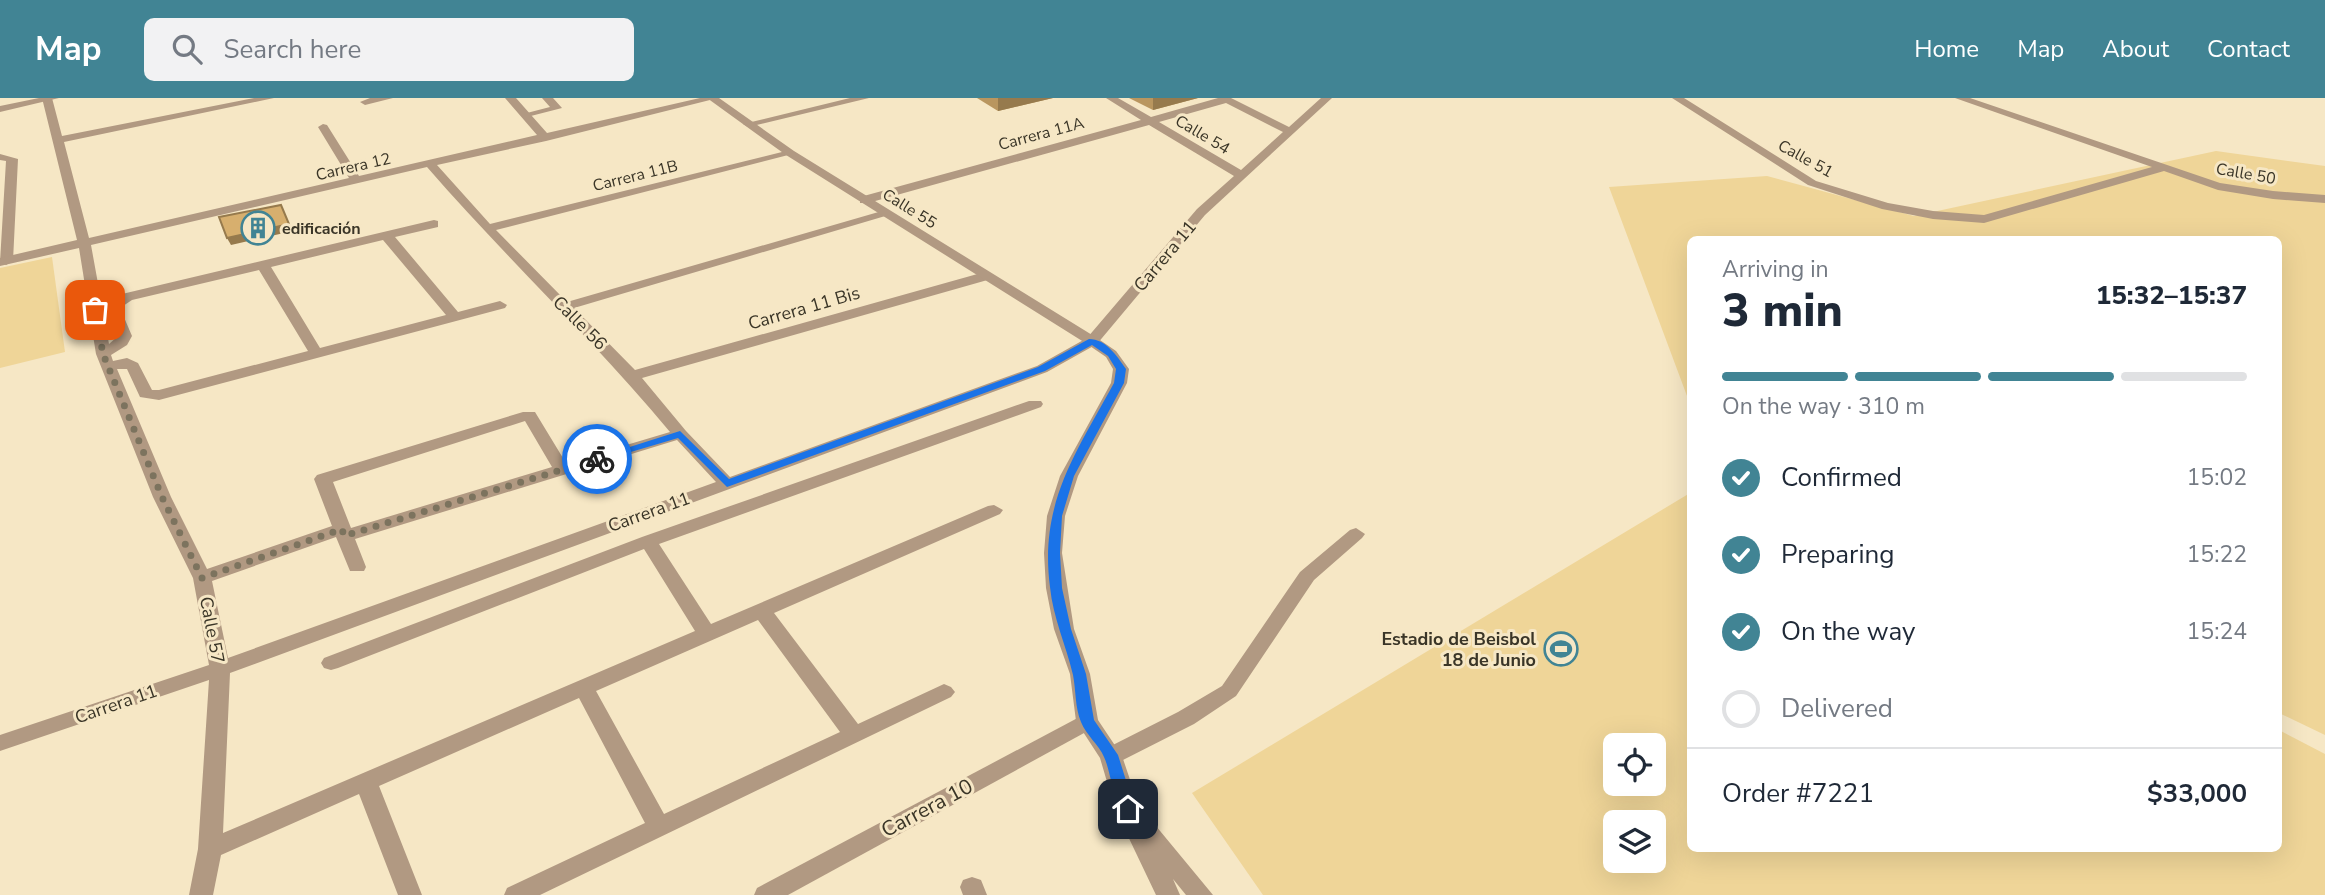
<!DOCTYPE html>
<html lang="en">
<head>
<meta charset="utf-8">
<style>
	body { margin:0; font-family:"Nunito Sans",sans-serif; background:#f2f2f3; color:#1f2937; height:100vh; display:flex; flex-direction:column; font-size:26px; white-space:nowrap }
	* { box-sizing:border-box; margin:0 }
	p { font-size:23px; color:#747a83 }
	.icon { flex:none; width:38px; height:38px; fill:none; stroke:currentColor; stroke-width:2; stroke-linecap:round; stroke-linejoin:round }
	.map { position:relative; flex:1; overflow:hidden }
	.panel { position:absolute; left:1687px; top:138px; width:595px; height:616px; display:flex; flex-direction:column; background:#fff; border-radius:10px; box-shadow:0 7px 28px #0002 }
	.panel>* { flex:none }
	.buttons { position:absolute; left:1603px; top:635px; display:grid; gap:14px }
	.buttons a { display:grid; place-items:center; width:63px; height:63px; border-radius:10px; background:#fff; box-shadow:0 7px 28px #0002; font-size:35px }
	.pin { position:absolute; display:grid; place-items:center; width:60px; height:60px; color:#fff; margin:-30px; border-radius:14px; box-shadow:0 4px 10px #0006 }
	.courier { position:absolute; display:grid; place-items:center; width:70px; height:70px; margin:-35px; border:5px solid #1a73e8; border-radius:50%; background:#fff; color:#222; box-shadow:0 2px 9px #0007 }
	.overview em { font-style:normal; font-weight:800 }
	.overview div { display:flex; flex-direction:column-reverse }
	.overview { display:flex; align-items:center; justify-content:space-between; height:119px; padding:0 35px }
	h1 { font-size:46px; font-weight:800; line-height:52px }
	.bar { display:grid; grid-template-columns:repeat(4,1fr); gap:10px 7px; align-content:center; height:84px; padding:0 35px }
	.bar i { height:9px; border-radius:5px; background:#e0e1e3 }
	.bar .active { background:#418494 }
	.bar p { grid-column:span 4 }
	.line { display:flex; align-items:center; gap:18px; padding:0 35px; border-top:2px solid #e0e1e3 }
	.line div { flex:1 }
	ol { padding:0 35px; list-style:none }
	li { display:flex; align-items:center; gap:21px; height:77px }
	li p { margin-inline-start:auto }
	li .icon { padding:7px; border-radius:50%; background:#418494; color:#fff; stroke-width:4 }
	li:last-child { color:#747a83 }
	li i { width:38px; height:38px; border:4px solid #e0e1e3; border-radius:50% }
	header { display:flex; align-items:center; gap:42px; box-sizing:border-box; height:98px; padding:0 35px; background:#418494; color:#fff }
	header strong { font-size:33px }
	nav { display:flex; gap:38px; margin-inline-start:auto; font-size:24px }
	.search { width:490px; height:63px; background:#f2f2f3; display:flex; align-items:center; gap:18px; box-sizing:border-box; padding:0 24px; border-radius:10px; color:#747a83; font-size:26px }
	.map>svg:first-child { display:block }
	.green { fill:#efd598; fill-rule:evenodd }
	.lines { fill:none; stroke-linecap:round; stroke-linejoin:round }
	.service { fill:#b19982; fill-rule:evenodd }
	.minor { fill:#b19982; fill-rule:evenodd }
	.tertiary { fill:#b19982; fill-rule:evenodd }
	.wall { fill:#b9965f }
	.shaded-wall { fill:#967a4d }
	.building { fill:#d7af6e; stroke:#967a4d; stroke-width:2 }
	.route { fill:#1a73e8 }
	.done { stroke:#7c735e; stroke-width:7; stroke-dasharray:0 12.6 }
	.labels { text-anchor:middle; stroke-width:6; stroke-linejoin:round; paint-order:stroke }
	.far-street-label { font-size:16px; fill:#3a3527; stroke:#f6e7c5 }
	.far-poi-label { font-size:16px; font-weight:bold; fill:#3a3527; stroke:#f6e7c5; text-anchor:start }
	.street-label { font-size:18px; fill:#3a3527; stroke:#f6e7c5 }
	.poi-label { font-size:18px; font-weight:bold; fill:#3a3527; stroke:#f6e7c5; text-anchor:end }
	.near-street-label { font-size:21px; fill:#3a3527; stroke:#f6e7c5 }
</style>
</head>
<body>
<header>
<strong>Map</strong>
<div class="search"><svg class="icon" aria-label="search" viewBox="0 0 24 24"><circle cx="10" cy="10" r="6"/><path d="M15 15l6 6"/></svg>Search here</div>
<nav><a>Home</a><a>Map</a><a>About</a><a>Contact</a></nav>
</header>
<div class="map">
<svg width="2325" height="797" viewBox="0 0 2325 797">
	<rect width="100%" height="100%" fill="#f6e7c5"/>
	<!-- green -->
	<g class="green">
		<polygon points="2216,53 2325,68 2325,637 2279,615 2278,142 1690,142 1690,306 1609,89 1767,78 1914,118"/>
		<polygon points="52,159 65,254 0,270 0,170"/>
		<path d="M1690,395V751H2278L2279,632L2325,656V797H1263L1192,695ZM1615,648H1654V686H1615ZM1615,724H1654V763H1615Z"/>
	</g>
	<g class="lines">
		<!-- service -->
		<g class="service">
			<polygon points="542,0 553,0 562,10 523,20 523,16 550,9"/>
			<polygon points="0,56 18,61 13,163 6,167 0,164 6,63 0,62"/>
			<polygon points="1356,430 1365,436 1362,440 1314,482 1236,598 1194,626 1119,664 1111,667 1103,664 1100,658 1103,652 1178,614 1222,588 1300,474 1350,432"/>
		</g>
		<!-- minor -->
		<g class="minor">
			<path d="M42,0H52L62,38L254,0H274L64,44L89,140L349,80L318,29L323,26L327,27L359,78L537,37L505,0H516L547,35L700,0H718L546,43L437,67L490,126L790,52L796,55L496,132L567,204L882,113L892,116L574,210L635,272L981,175H991V181L642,280L686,333L730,379L1037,268L1087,240L1197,111L1234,78L1149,27L868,105H860V99L1141,22L1106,0H1118L1151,19L1218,0H1231L1289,29L1321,0H1332L1205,117L1097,246L1047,274L230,575L223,735L695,533L644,451L338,570L331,572L324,570L321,565L324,560L642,439L1029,303H1041L1043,306L1041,309L659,446L711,526L988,408L994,407L1003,412L1000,416L774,515L858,626L944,586L951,589L955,594L951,599L540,797H504L507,790L645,725L579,600L379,688L422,797H398L359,696L221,757L213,797H189L198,751L209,582L0,653V637L209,567L193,480L153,399L96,256L79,150L0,168V160L77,142ZM1226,5L1283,34L1241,72L1159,24ZM427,69C506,160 593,241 670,334L566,365L535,314H523L317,377L314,381L332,428L207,471L171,399L117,271H127L140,299L159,302L505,210L507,207L500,203L458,214L395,139L438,129V123L434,122L122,196L106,209L118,238L109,246L91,147ZM383,142L446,217L320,250L271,169ZM259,172L308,253L159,292H152L138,265L127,260L113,263L111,257L127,247L132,238L120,210L132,202ZM525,323L552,369L351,430L333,384ZM677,342L716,384L228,560L212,483L336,439L350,473H364L366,469L355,441ZM758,522L840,634L664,716L596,593Z"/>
			<polygon points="370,0 393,0 365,7 360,4"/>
			<polygon points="850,0 869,0 748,29 743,26"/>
			<polygon points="1672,0 1684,0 1816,83 1888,105 1933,113 1984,117 2152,69 1955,0 1970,0 2220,85 2273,93 2325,97 2325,105 2273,101 2218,92 2164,73 1984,125 1933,121 1882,111 1808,87"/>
			<polygon points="1087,615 1095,617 1098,623 1095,629 788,797 754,797 757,790"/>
			<polygon points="972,779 981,782 987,797 963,797 960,789 963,782"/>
		</g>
		<!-- tertiary -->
		<g class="tertiary">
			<polygon points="39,0 59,0 0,14 0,8"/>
			<polygon points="707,0 719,0 794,53 1097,240 1116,253 1129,271 1127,285 1078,378 1065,418 1062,455 1074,531 1090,576 1098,622 1122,658 1143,720 1151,722 1213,797 1186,797 1173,781 1180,797 1156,797 1115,711 1100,660 1076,623 1070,576 1054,531 1046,490 1044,455 1047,418 1060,378 1111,285 1113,271 1106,259 1087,246 786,57"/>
		</g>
	</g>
	<!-- wall -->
	<g class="wall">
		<polygon points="977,0 1053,0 998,13"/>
		<polygon points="1129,0 1198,0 1153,12"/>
	</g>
	<!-- shaded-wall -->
	<g class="shaded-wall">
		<polygon points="998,0 1053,0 998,13"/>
		<polygon points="1153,0 1198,0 1153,12"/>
		<polygon points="289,126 293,133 231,147 227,140"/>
	</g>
	<!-- building -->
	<polygon class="building" points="281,107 289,126 227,140 219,119"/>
	<!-- route -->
	<path class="route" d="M1089,241C1106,241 1117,258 1126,271L1124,285L1074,378L1062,418L1060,455L1062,490L1071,531L1086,576L1094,622L1118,657L1135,711L1128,717C1114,712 1111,673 1104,659C1099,647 1086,637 1081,624C1075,610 1076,592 1073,577C1066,547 1053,520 1050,489C1039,405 1076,355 1114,285L1116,271L1108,258L1092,247L1045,273L727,389L678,340L597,364L592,361L680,333L729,381L1038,269Z"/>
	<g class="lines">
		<!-- done -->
		<polyline class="done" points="95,212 103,256 162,399 202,480 342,431 344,438 597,361"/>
	</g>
	<!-- icons -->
	<defs>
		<symbol id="building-ring" viewBox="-11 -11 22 22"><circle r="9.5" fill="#f6e7c5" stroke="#418494" stroke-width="1.5"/><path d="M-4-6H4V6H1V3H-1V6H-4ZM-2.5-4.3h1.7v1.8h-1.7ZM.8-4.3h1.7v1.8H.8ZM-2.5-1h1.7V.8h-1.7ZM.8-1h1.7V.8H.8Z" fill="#418494"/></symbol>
		<symbol id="stadium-ring" viewBox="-11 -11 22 22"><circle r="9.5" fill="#f6e7c5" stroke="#418494" stroke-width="1.5"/><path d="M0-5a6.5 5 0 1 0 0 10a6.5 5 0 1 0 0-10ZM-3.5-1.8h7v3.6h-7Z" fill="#418494"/></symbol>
	</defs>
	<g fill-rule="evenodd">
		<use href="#building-ring" x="239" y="111" width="38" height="38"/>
		<use href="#stadium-ring" x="1542" y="532" width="38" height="38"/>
	</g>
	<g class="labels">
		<!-- far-street labels -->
		<g class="far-street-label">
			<text transform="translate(1041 35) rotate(-15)" y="6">Carrera 11A</text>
			<text transform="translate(1203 36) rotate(31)" y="6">Calle 54</text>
			<text transform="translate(1806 60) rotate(29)" y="6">Calle 51</text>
			<text transform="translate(353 68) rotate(-13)" y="6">Carrera 12</text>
			<text transform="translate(2246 75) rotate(10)" y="6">Calle 50</text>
			<text transform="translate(635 77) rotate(-14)" y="6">Carrera 11B</text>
			<text transform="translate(910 110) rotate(32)" y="6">Calle 55</text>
		</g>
		<!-- far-poi labels -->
		<g class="far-poi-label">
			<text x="282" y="136">edificación</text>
		</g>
		<!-- street labels -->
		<g class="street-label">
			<text transform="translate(1165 158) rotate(-50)" y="6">Carrera 11</text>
			<text transform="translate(804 210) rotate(-16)" y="6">Carrera 11 Bis</text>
			<text transform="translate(580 225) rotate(45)" y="6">Calle 56</text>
			<text transform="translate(649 414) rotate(-20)" y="6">Carrera 11</text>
			<text transform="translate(212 532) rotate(79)" y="6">Calle 57</text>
			<text transform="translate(116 606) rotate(-19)" y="6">Carrera 11</text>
		</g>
		<!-- poi labels -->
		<g class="poi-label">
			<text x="1536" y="547">Estadio de Beisbol<tspan x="1536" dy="21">18 de Junio</tspan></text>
		</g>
		<!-- near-street labels -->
		<g class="near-street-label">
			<text transform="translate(927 710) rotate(-28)" y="7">Carrera 10</text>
		</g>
	</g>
</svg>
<div class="buttons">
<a><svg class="icon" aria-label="locate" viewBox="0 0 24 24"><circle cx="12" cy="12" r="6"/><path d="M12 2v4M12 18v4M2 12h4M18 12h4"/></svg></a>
<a><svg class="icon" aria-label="layers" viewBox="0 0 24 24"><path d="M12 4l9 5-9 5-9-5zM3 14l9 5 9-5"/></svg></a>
</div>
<div class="pin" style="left:95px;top:212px;background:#ea580c"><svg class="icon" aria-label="bag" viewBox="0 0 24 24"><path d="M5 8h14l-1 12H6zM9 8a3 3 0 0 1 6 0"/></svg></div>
<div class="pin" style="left:1128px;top:711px;background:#1f2937"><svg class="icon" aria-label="home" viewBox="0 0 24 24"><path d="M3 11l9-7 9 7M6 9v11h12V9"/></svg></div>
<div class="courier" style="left:597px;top:361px"><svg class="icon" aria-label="bike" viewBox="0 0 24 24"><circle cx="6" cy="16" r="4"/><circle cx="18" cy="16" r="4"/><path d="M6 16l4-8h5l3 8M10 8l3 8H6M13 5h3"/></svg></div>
<section class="panel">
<div class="overview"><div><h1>3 min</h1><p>Arriving in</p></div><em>15:32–15:37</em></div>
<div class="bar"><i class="active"></i><i class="active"></i><i class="active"></i><i></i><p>On the way · 310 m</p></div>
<ol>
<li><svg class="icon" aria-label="check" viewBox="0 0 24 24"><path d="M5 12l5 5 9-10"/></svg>Confirmed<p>15:02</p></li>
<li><svg class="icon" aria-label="check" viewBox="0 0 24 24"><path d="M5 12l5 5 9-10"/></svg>Preparing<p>15:22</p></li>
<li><svg class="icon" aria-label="check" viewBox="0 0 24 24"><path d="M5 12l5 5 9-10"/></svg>On the way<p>15:24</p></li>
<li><i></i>Delivered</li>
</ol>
<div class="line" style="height:91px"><div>Order #7221</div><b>$33,000</b></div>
</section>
</div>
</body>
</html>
